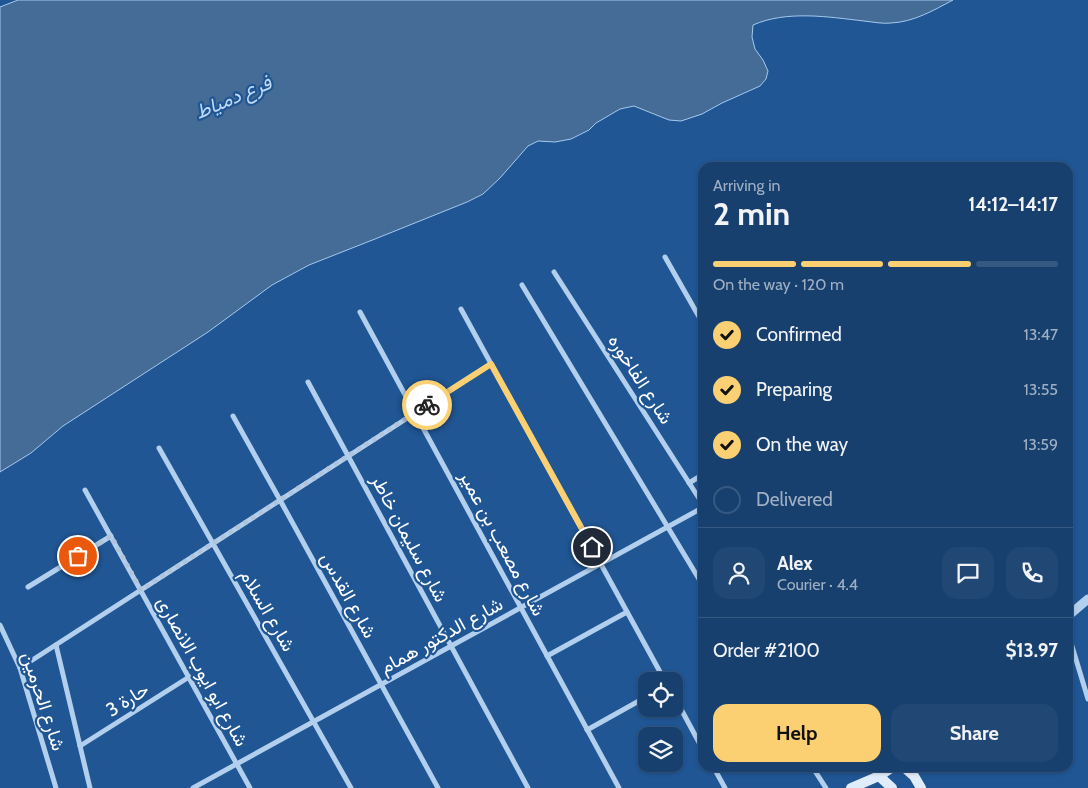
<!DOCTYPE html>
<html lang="en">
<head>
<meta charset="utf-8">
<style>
	body { margin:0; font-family:Cabin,Vazirmatn,sans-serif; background:#214774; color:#f1f3f6; height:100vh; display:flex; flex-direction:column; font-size:19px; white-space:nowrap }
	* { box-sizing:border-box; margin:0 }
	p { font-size:16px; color:#9fafc3 }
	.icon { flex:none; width:28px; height:28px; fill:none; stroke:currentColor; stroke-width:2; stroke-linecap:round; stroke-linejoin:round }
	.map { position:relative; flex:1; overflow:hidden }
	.sheet { position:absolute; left:698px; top:162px; width:375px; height:610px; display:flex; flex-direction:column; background:#18406f; border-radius:15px; box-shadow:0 1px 4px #0004,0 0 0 1px #365982 }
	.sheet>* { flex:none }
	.controls { position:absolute; left:638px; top:672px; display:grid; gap:10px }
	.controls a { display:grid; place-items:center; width:45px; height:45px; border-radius:10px; background:#18406f; box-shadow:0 1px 4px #0004,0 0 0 1px #365982; font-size:25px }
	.pin { position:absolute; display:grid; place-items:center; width:42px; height:42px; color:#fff; margin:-21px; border:2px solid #fff; border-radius:50%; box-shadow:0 1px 5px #0007 }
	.courier { position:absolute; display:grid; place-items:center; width:50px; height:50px; margin:-25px; border:4px solid #fbd073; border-radius:50%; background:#fff; color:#222; box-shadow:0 1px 6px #0007 }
	.overview em { font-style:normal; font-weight:800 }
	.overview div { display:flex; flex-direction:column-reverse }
	.overview { display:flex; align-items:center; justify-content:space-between; height:85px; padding:0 15px }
	h1 { font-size:32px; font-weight:800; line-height:38px }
	.bar { display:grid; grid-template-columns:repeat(4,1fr); gap:8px 5px; align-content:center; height:60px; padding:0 15px }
	.bar i { height:6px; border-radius:4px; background:#365982 }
	.bar .on { background:#fbd073 }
	.bar p { grid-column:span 4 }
	.line { display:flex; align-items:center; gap:12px; padding:0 15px; border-top:1px solid #365982 }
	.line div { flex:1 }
	.round { display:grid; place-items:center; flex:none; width:52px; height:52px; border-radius:15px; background:#214774 }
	ol { padding:0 15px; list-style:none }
	li { display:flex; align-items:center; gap:15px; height:55px }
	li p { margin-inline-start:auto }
	li .icon { padding:5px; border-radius:50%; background:#fbd073; color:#111; stroke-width:4 }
	li:last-child { color:#9fafc3 }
	li i { width:28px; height:28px; border:2px solid #365982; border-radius:50% }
	.cta { display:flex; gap:10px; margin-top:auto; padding:10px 15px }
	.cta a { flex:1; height:58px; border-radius:15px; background:#fbd073; color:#111; font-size:20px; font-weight:800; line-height:58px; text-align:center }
	.cta a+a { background:#214774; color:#f1f3f6 }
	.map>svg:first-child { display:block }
	.water { fill:#456b97; stroke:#a6caef }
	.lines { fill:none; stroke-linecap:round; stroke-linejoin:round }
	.minor { stroke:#b2cfee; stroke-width:5 }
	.tertiary { stroke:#b2cfee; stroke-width:9 }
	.secondary { stroke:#dfecfa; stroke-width:10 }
	.done { stroke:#b1c4da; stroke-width:5; stroke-dasharray:0 9 }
	.route { stroke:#fbd073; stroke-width:6 }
	.labels { text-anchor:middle; stroke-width:4.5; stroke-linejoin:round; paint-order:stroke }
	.street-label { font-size:19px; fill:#fff; stroke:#205694 }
	.water-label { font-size:20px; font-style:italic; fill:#bfd9f5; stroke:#205694 }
</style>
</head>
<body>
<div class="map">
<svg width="1088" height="788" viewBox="0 0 1088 788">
	<rect width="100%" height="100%" fill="#205694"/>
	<!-- water -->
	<path class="water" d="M18,0H953C934,10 914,22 891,23C883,24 873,22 864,21C829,17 787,10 753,25L752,37L755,49L763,60L768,71L766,79L760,86L722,103L702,114L681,121L669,120L634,106L620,109L596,123L589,130L571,139L555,142L538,141L528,146L500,178L483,194L467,202L375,239L309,265L272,285L208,332L63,426L31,453L0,472V7Z"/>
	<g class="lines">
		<!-- minor -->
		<g class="minor">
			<polyline points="665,257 702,322"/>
			<polyline points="554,272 702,503"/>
			<polyline points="522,285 702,584"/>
			<polyline points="461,309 665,681"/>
			<polyline points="360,312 619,788"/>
			<polyline points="308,382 528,788"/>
			<polyline points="233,416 280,500 438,788"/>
			<polyline points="159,448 351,788"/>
			<polyline points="689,483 702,475"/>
			<polyline points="85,490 250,788"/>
			<polyline points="28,587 111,536"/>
			<polyline points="0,625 20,668 56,788"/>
			<polyline points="1068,633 1088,699"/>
			<polyline points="56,645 90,788"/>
			<polyline points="547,656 627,612"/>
			<polyline points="20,668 491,364"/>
			<polyline points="674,696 702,748"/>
			<polyline points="587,730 646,697"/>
			<polyline points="80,746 189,677"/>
			<polyline points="714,768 725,788"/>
			<polyline points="813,768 826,788"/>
			<polyline points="874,768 879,776"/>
			<polyline points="193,788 702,508"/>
		</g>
		<!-- tertiary -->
		<polyline class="tertiary" points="1068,616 1088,599"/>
		<!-- secondary -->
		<g class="secondary">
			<polyline points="905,768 914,776 921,788"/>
			<polyline points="879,776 892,788"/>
			<polyline points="851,788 879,776 891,768"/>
		</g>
	</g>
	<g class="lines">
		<!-- done -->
		<polyline class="done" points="78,556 111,536 141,590 427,405"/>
		<!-- route -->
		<polyline class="route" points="427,405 491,364 592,547"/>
	</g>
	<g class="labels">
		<!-- street labels -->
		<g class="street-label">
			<text transform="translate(641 379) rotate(57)" y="7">شارع الفاخوره</text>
			<text transform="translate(410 538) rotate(62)" y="7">شارع سليمان خاطر</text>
			<text transform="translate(503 543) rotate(62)" y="7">شارع مصعب بن عمير</text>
			<text transform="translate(349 595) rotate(61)" y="7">شارع القدس</text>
			<text transform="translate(268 610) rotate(60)" y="7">شارع السلام</text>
			<text transform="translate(441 635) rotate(-29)" y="7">شارع الدكتور همام</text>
			<text transform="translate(203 671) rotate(61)" y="7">شارع ابو ايوب الانصارى</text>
			<text transform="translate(127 699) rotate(-32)" y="7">حارة 3</text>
			<text transform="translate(44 701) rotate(72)" y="7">شارع الحرمين</text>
		</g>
		<!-- water labels -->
		<g class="water-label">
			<text transform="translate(233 97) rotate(-23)" y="7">فرع دمياط</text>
		</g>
	</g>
</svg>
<div class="controls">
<a><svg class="icon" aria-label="locate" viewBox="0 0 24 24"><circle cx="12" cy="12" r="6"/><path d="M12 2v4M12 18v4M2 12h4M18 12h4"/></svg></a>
<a><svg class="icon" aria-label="layers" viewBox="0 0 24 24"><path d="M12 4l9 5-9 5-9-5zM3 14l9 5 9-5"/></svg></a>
</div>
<div class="pin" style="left:78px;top:556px;background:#ea580c"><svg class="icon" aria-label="bag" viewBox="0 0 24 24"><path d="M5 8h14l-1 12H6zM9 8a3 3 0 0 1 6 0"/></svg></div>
<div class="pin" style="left:592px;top:547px;background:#1f2937"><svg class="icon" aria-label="home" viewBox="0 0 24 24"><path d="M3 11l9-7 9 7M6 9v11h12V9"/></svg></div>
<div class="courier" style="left:427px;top:405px"><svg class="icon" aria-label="bike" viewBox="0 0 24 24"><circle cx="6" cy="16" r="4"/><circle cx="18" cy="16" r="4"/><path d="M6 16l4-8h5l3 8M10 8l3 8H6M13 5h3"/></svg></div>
<section class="sheet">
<div class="overview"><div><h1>2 min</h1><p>Arriving in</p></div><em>14:12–14:17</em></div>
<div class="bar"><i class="on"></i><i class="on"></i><i class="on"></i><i></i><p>On the way · 120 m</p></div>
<ol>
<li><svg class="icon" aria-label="check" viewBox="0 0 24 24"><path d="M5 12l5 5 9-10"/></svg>Confirmed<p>13:47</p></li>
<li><svg class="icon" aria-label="check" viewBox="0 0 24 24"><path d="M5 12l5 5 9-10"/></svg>Preparing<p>13:55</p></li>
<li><svg class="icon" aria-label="check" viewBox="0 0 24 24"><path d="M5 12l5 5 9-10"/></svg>On the way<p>13:59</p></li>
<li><i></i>Delivered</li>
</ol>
<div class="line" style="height:90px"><a class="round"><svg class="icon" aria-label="person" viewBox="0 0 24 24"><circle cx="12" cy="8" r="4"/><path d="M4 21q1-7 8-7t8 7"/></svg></a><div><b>Alex</b><p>Courier · 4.4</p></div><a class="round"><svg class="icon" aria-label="chat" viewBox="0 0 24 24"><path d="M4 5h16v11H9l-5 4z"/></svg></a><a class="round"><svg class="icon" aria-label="phone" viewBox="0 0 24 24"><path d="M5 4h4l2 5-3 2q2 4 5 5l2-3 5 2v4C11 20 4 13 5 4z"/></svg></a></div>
<div class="line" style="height:65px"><div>Order #2100</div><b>$13.97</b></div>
<div class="cta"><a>Help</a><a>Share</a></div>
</section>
</div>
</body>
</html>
